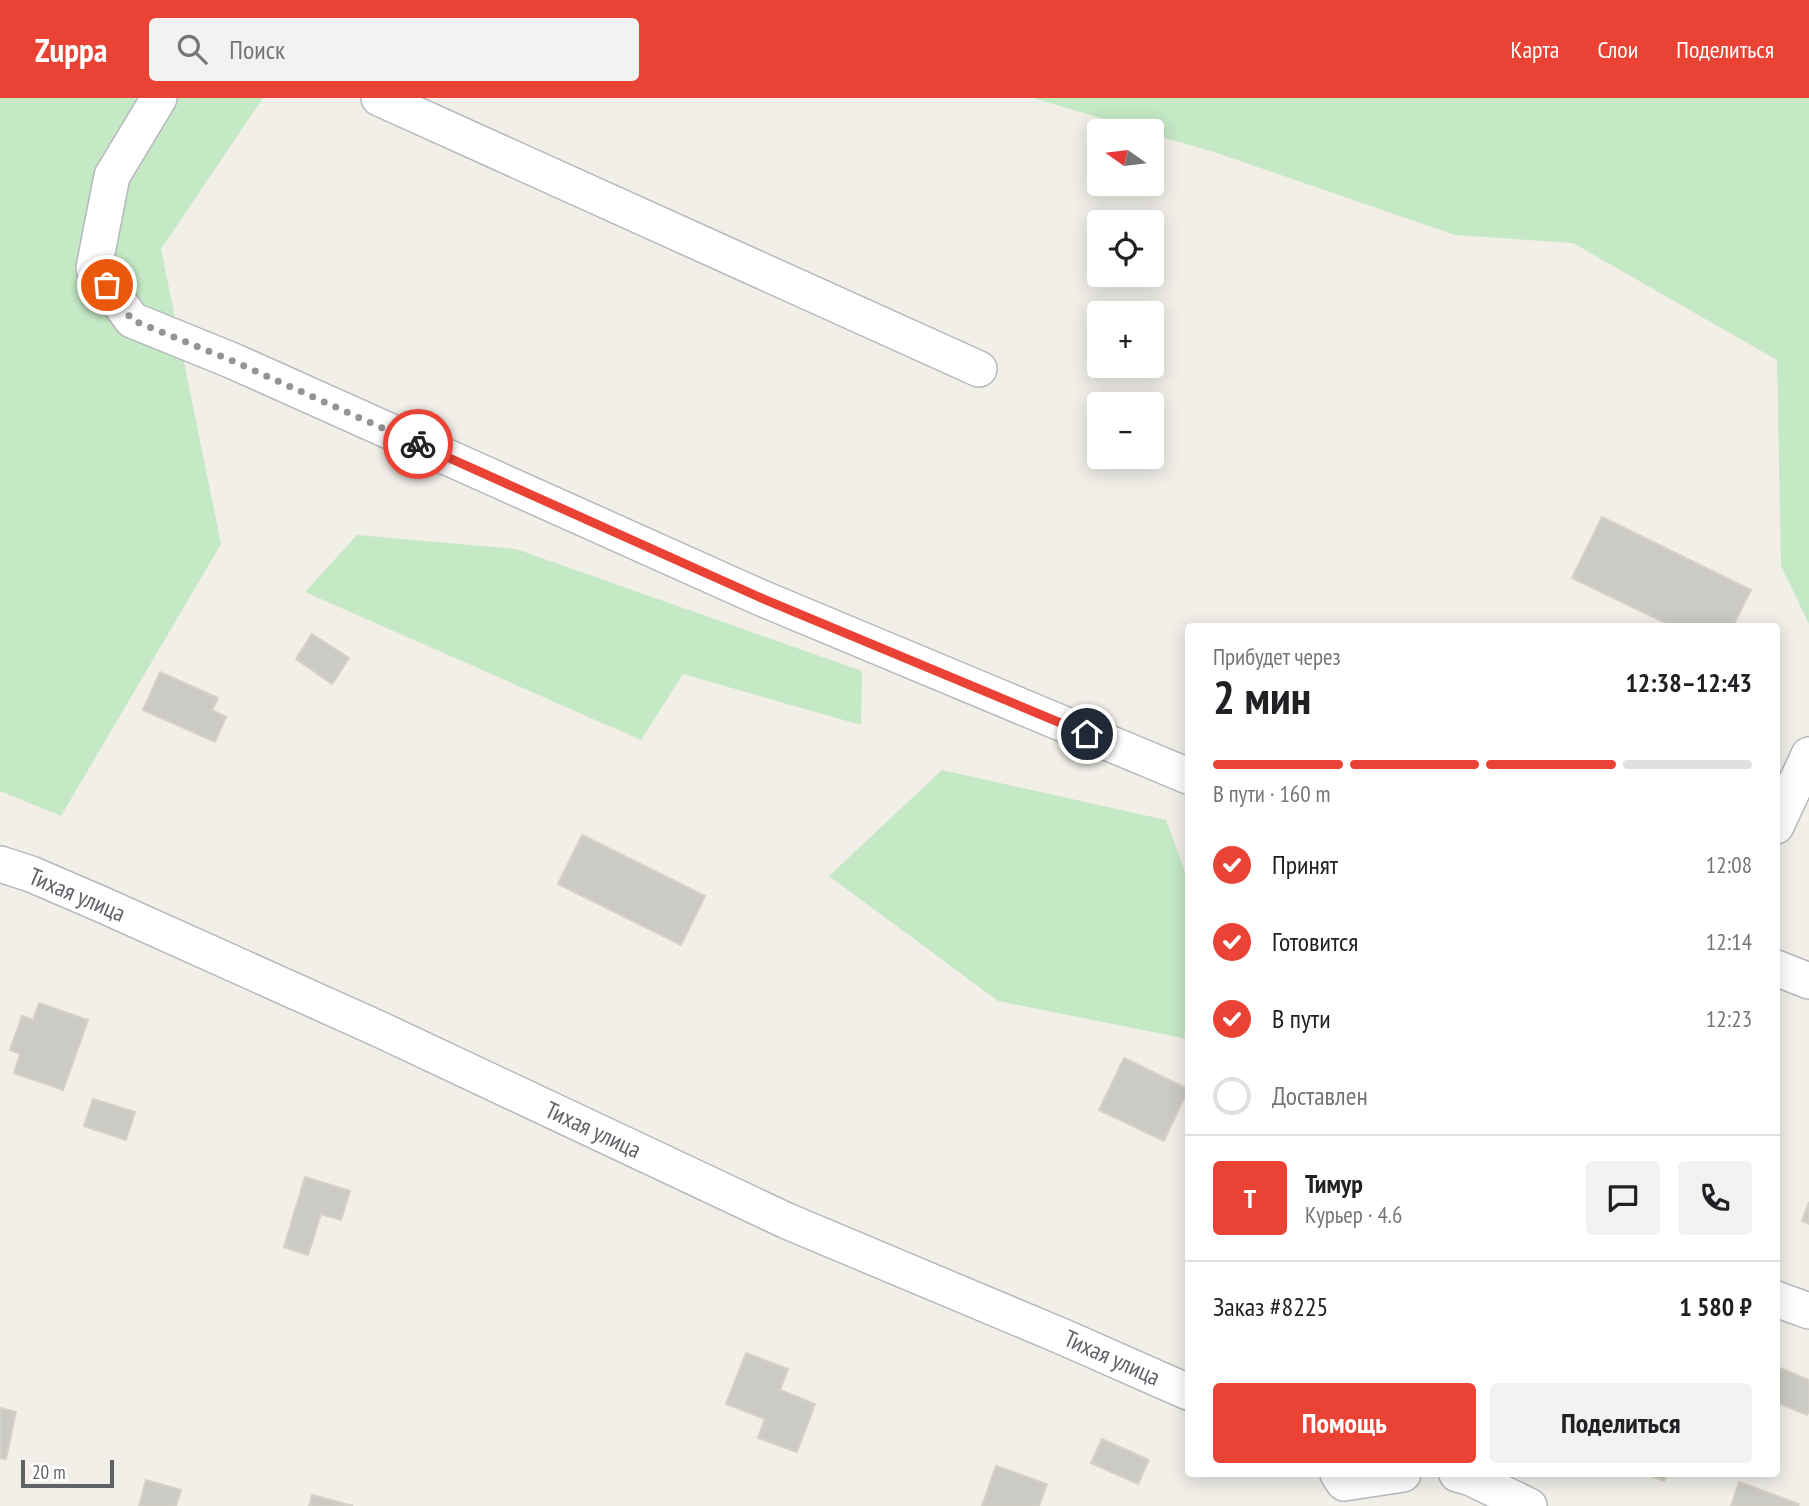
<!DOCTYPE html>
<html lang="ru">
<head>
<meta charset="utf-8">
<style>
	body { margin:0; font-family:"PT Sans Narrow",sans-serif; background:#f2f2f2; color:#202124; height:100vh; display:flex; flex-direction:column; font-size:26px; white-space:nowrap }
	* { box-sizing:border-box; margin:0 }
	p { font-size:23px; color:#757577 }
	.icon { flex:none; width:38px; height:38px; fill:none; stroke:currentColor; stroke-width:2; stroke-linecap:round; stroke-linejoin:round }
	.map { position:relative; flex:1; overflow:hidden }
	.details { position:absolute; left:1185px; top:525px; width:595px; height:854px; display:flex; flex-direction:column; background:#fff; border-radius:7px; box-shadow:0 4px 18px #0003 }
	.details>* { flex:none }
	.needle { width:46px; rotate:284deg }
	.controls { position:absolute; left:1087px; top:21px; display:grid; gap:14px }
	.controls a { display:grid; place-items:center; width:77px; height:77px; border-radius:7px; background:#fff; box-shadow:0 4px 18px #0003; font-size:35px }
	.scale { position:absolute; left:21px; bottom:18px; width:93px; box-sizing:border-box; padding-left:7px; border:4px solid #5f6368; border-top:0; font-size:19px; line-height:24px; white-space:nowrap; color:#5f6368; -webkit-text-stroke:5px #fff; paint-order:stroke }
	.pin { position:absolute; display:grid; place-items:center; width:60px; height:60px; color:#fff; margin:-30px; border:4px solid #fff; border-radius:50%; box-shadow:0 2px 7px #0007 }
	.courier { position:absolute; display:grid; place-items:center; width:70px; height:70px; margin:-35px; border:5px solid #ea4335; border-radius:50%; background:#fff; color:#222; box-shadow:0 2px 9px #0007 }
	.summary em { font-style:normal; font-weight:700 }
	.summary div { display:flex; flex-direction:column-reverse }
	.summary { display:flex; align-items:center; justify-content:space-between; height:119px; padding:0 28px }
	h1 { font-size:46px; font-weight:700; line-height:52px }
	.bar { display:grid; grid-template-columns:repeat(4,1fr); gap:10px 7px; align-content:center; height:84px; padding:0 28px }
	.bar i { height:9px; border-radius:5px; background:#e0e0e0 }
	.bar .current { background:#ea4335 }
	.bar p { grid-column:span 4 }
	.line { display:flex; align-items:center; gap:18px; padding:0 28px; border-top:2px solid #e0e0e0 }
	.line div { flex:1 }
	.round { display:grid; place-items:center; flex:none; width:74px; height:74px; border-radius:7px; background:#f2f2f2 }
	ol { padding:0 28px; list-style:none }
	li { display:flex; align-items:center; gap:21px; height:77px }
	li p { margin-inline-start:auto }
	li .icon { padding:7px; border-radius:50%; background:#ea4335; color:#fff; stroke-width:4 }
	li:last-child { color:#757577 }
	li i { width:38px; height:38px; border:4px solid #e0e0e0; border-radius:50% }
	.action { display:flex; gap:14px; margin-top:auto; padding:14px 28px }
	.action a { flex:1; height:80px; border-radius:7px; background:#ea4335; color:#fff; font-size:28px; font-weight:700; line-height:80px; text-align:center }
	.action a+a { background:#f2f2f2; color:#202124 }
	header { display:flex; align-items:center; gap:42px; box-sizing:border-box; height:98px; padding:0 35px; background:#ea4335; color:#fff }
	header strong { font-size:33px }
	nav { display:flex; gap:38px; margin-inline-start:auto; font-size:24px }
	.search { width:490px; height:63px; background:#f2f2f2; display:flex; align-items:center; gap:18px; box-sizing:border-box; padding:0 24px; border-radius:7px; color:#757577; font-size:26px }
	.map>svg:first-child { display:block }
	.green { fill:#c5e8c5 }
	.building { fill:#cccac5; stroke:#d6d1c6; stroke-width:2 }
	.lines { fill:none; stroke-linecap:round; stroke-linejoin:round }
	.street-casing { stroke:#b5b8bc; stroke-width:38 }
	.street { stroke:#fff; stroke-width:35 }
	.done { stroke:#929495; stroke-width:7; stroke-dasharray:0 12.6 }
	.route { stroke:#ea4335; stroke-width:9 }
	.labels { text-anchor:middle; stroke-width:7; stroke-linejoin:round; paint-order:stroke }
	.street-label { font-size:24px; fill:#5f6368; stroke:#fff }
</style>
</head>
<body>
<header>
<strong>Zuppa</strong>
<div class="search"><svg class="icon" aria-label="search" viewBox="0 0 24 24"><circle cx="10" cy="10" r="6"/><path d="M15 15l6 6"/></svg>Поиск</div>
<nav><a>Карта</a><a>Слои</a><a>Поделиться</a></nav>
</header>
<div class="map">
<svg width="1809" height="1408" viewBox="0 0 1809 1408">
	<rect width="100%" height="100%" fill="#f1efe8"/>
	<!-- green -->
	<g class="green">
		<polygon points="0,0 263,0 161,151 221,446 61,718 0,693"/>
		<polygon points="1033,0 1809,0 1809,526 1781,468 1777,262 1573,145 1455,137 1214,54 1152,36 1152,33 1144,33"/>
		<polygon points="357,437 516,451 862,573 861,627 683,576 641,642 305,494"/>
		<polygon points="942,672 1166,722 1188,782 1188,941 998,903 829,778"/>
	</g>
	<!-- building -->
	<g class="building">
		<polygon points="1602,419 1751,492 1733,528 1672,528 1572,480"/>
		<polygon points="312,536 349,560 332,586 296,561"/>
		<polygon points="160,574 218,600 212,612 226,619 215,644 143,612"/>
		<polygon points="582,737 705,798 681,847 558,786"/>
		<polygon points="39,905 88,922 63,992 14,975 20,956 10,952 22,918 33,922"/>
		<polygon points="1124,960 1188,991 1164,1043 1099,1012"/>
		<polygon points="93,1001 135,1014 126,1042 84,1028"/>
		<polygon points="305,1079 350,1093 341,1122 321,1116 308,1157 284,1149"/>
		<polygon points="1809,1104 1809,1126 1802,1123"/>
		<polygon points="746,1255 788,1271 780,1292 815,1306 797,1354 758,1340 765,1321 726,1306"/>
		<polygon points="1780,1270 1809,1282 1809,1313 1807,1317 1776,1304 1776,1280"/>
		<polygon points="0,1310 16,1314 6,1361 0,1360"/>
		<polygon points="1102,1341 1149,1362 1138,1386 1091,1365"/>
		<polygon points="996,1368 1047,1386 1039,1408 982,1408"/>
		<polygon points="1647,1376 1667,1376 1664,1383"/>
		<polygon points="146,1382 181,1392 176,1408 139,1408"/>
		<polygon points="1739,1384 1799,1406 1798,1408 1731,1408"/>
		<polygon points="312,1397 353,1408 309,1408"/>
	</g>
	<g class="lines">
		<defs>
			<g id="street">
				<polyline points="159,0 112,78 94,170 132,222 233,263 759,499 1188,678"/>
				<polyline points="379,0 979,271"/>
				<polyline points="1776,728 1809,657"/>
				<polyline points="0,766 31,776 103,807 379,931 787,1123 1061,1238 1188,1294"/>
				<polyline points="1776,870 1809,883"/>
				<polyline points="1776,1201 1809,1213"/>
				<polyline points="1338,1376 1344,1385 1403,1376"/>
				<polyline points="1457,1376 1471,1380 1529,1408"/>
			</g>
		</defs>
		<!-- street casing -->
		<use href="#street" class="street-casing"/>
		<!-- street -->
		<use href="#street" class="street"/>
	</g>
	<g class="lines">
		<!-- done -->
		<polyline class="done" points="107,187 132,222 233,263 418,346"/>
		<!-- route -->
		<polyline class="route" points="418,346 759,499 1087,636"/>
	</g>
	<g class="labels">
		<!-- street labels -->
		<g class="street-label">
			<text transform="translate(77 797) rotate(23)" y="8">Тихая улица</text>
			<text transform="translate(593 1032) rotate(25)" y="8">Тихая улица</text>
			<text transform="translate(1112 1260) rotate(24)" y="8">Тихая улица</text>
		</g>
	</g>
</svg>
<div class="controls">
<a><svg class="needle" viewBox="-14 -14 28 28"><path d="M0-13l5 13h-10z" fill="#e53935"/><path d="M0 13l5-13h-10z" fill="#757577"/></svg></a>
<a><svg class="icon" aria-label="locate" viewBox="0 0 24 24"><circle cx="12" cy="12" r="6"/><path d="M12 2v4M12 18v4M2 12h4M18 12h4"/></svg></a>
<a>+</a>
<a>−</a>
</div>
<div class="scale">20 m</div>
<div class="pin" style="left:107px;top:187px;background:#ea580c"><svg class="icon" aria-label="bag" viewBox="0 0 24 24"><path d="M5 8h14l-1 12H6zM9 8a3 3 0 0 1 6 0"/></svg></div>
<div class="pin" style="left:1087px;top:636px;background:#1f2937"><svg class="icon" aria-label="home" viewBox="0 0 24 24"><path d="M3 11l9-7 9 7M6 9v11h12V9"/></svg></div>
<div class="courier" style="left:418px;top:346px"><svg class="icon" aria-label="bike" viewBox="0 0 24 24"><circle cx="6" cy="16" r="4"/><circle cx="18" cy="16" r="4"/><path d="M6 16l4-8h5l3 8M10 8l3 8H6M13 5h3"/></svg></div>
<section class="details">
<div class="summary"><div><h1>2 мин</h1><p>Прибудет через</p></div><em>12:38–12:43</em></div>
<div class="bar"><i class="current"></i><i class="current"></i><i class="current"></i><i></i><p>В пути · 160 m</p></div>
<ol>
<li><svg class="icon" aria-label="check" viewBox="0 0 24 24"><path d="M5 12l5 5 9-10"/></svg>Принят<p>12:08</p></li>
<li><svg class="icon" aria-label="check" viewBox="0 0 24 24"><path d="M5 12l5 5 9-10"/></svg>Готовится<p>12:14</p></li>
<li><svg class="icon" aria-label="check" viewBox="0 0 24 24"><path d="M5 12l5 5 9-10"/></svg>В пути<p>12:23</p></li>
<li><i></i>Доставлен</li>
</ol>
<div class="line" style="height:126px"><b class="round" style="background:#ea4335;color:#fff">Т</b><div><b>Тимур</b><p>Курьер · 4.6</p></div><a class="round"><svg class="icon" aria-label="chat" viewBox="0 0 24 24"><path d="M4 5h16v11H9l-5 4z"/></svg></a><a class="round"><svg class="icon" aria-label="phone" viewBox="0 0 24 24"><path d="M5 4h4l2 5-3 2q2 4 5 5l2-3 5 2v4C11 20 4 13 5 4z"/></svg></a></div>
<div class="line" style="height:91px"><div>Заказ #8225</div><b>1 580 ₽</b></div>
<div class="action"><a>Помощь</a><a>Поделиться</a></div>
</section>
</div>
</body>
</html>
